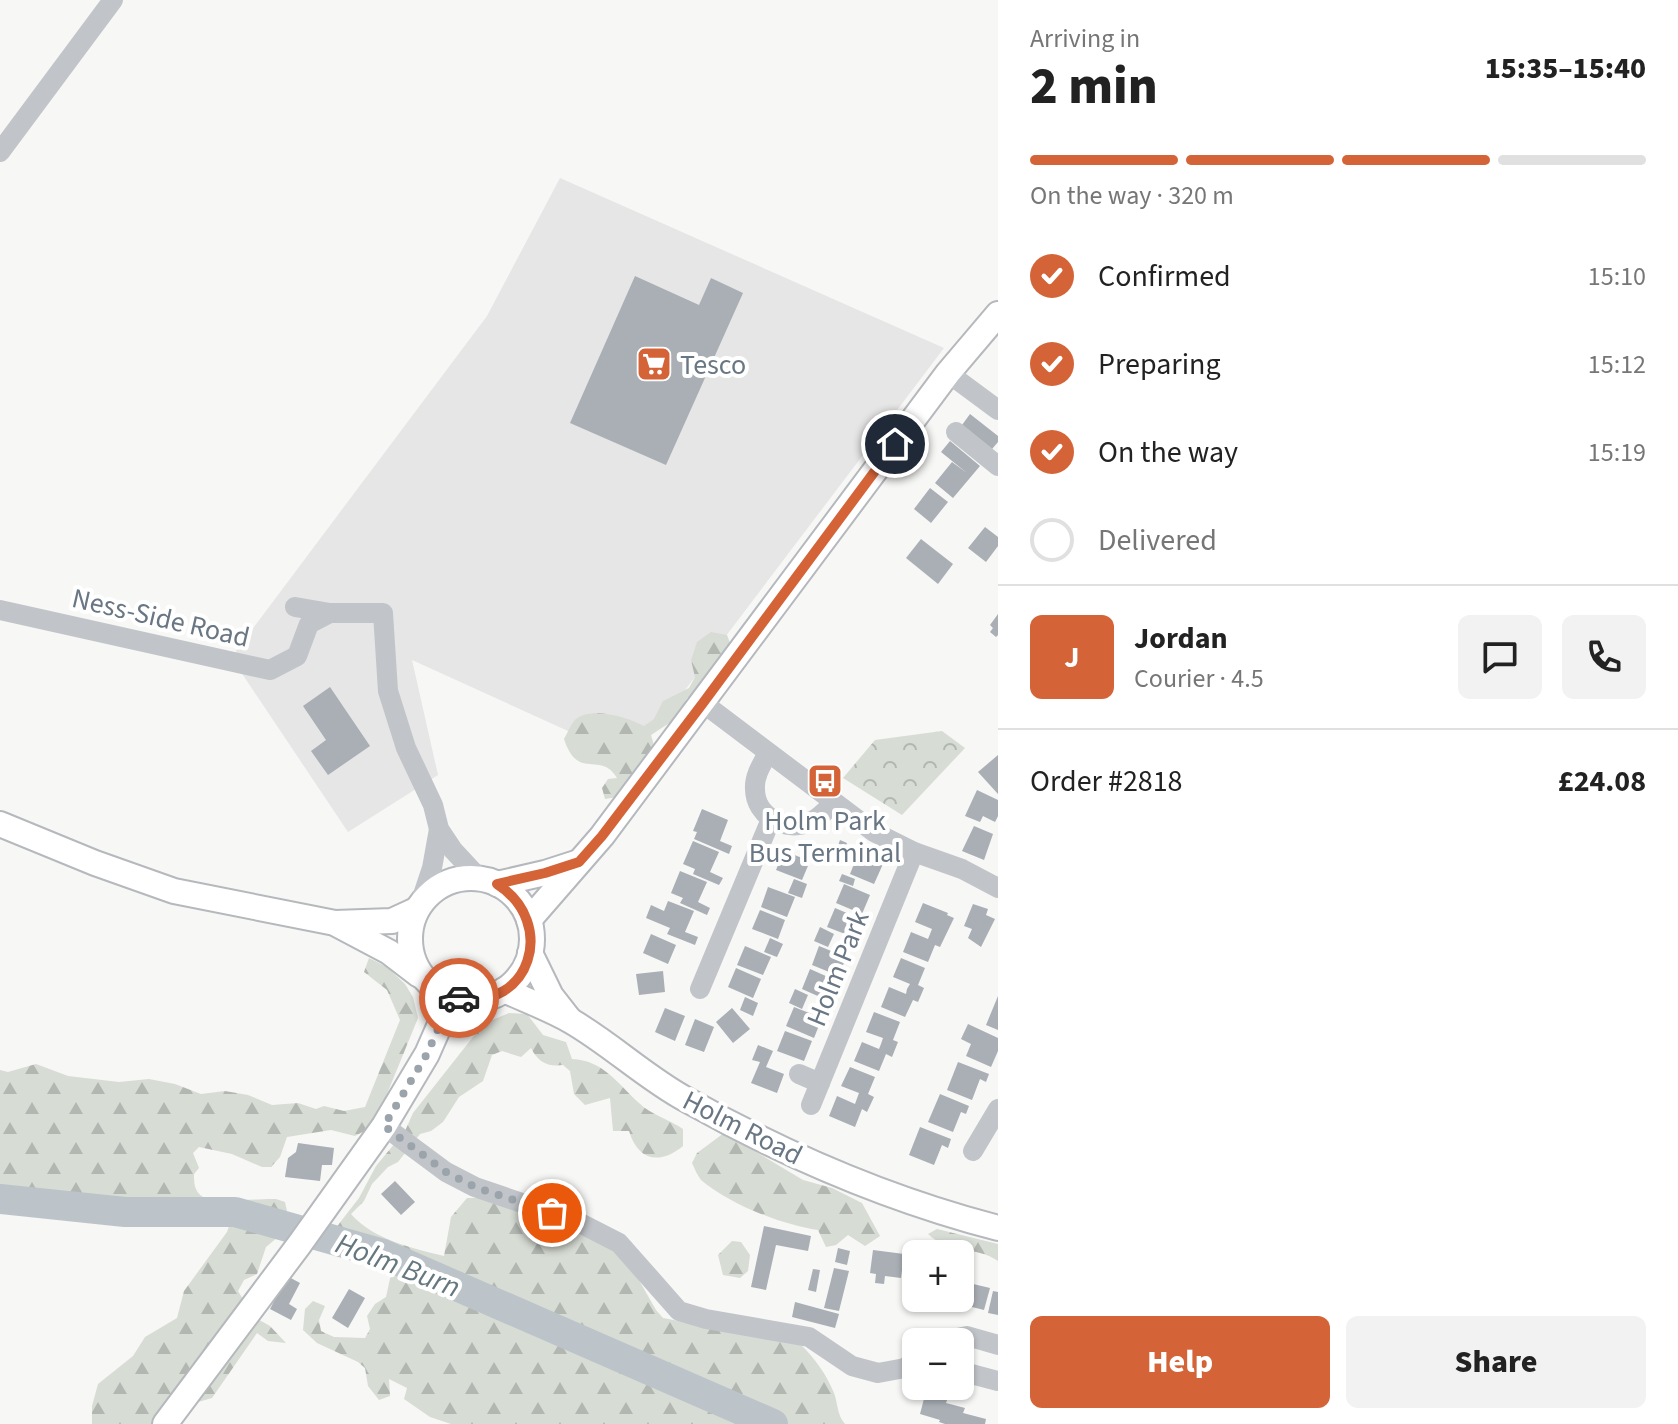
<!DOCTYPE html>
<html lang="en">
<head>
<meta charset="utf-8">
<style>
	body { margin:0; font-family:"Source Sans 3",sans-serif; background:#f2f2f2; color:#222; height:100vh; display:flex; flex-direction:column; font-size:30px; white-space:nowrap }
	* { box-sizing:border-box; margin:0 }
	p { font-size:26px; color:#767676 }
	.icon { flex:none; width:44px; height:44px; fill:none; stroke:currentColor; stroke-width:2; stroke-linecap:round; stroke-linejoin:round }
	.map { position:relative; flex:1; overflow:hidden }
	.details { display:flex; flex-direction:column; background:#fff; width:680px }
	.details>* { flex:none }
	.tools { position:absolute; left:902px; top:1240px; display:grid; gap:16px }
	.tools a { display:grid; place-items:center; width:72px; height:72px; border-radius:12px; background:#fff; box-shadow:0 2px 6px #0004; font-size:40px }
	.pin { position:absolute; display:grid; place-items:center; width:68px; height:68px; color:#fff; margin:-34px; border:4px solid #fff; border-radius:50%; box-shadow:0 2px 8px #0007 }
	.courier { position:absolute; display:grid; place-items:center; width:80px; height:80px; margin:-40px; border:6px solid #d46438; border-radius:50%; background:#fff; color:#222; box-shadow:0 2px 10px #0007 }
	.headline em { font-style:normal; font-weight:800 }
	.headline div { display:flex; flex-direction:column-reverse }
	.headline { display:flex; align-items:center; justify-content:space-between; height:136px; padding:0 32px }
	h1 { font-size:52px; font-weight:800; line-height:60px }
	.bar { display:grid; grid-template-columns:repeat(4,1fr); gap:12px 8px; align-content:center; height:96px; padding:0 32px }
	.bar i { height:10px; border-radius:6px; background:#e0e0e0 }
	.bar .on { background:#d46438 }
	.bar p { grid-column:span 4 }
	.line { display:flex; align-items:center; gap:20px; padding:0 32px; border-top:2px solid #e0e0e0 }
	.line div { flex:1 }
	.round { display:grid; place-items:center; flex:none; width:84px; height:84px; border-radius:12px; background:#f2f2f2 }
	ol { padding:0 32px; list-style:none }
	li { display:flex; align-items:center; gap:24px; height:88px }
	li p { margin-inline-start:auto }
	li .icon { padding:8px; border-radius:50%; background:#d46438; color:#fff; stroke-width:4 }
	li:last-child { color:#767676 }
	li i { width:44px; height:44px; border:4px solid #e0e0e0; border-radius:50% }
	.action { display:flex; gap:16px; margin-top:auto; padding:16px 32px }
	.action a { flex:1; height:92px; border-radius:12px; background:#d46438; color:#fff; font-size:32px; font-weight:800; line-height:92px; text-align:center }
	.action a+a { background:#f2f2f2; color:#222 }
	main { display:flex; flex:1; min-height:0 }
	.map>svg:first-child { display:block }
	.built { fill:#e5e6e5 }
	.forest { fill:url(#forest-firs) }
	.park { fill:url(#park-crowns) }
	.lines { fill:none; stroke-linecap:round; stroke-linejoin:round }
	.river { stroke:#bcc4ca; stroke-width:30 }
	.building { fill:#a9afb5 }
	.major-casing { stroke:#b5b8bc; stroke-width:28 }
	.minor { stroke:#c1c4c8; stroke-width:20 }
	.major { stroke:#fff; stroke-width:24 }
	.done { stroke:#9ba3ab; stroke-width:8; stroke-dasharray:0 14.4 }
	.route { stroke:#d46438; stroke-width:10 }
	.labels { text-anchor:middle; stroke-width:8; stroke-linejoin:round; paint-order:stroke }
	.poi-label { font-size:28px; fill:#697683; stroke:#fff; text-anchor:start }
	.street-label { font-size:28px; fill:#697683; stroke:#fff }
	.water-label { font-size:30px; font-style:italic; fill:#65777f; stroke:#fff }
</style>
</head>
<body>
<main>
<div class="map">
<svg width="998" height="1424" viewBox="0 0 998 1424">
	<defs>
		<pattern id="forest-firs" width="22" height="20" patternUnits="userSpaceOnUse" patternTransform="scale(2)"><rect width="22" height="20" fill="#d7dcd4"/><path d="M5 1l3.5 6h-7zM16 11l3.5 6h-7z" fill="#b2b7b1"/></pattern>
		<pattern id="park-crowns" width="20" height="18" patternUnits="userSpaceOnUse" patternTransform="scale(2)"><rect width="20" height="18" fill="#d7dcd4"/><path d="M2 6a3 3 0 1 1 6 0M12 15a3 3 0 1 1 6 0" fill="none" stroke="#b2b7b1"/></pattern>
	</defs>
	<rect width="100%" height="100%" fill="#f7f7f5"/>
	<!-- built -->
	<polygon class="built" points="560,178 944,348 632,760 412,660 438,775 348,832 239,669 236,651 487,316"/>
	<!-- forest -->
	<g class="forest">
		<path d="M711,632L727,635L735,656L695,695L687,698L677,718L651,735L655,749L617,797L605,799L602,788L608,779L617,778C601,750 578,782 564,739C567,734 570,726 574,721C588,705 628,717 644,726L654,719L663,701L689,688L695,677L691,660L697,642Z"/>
		<path d="M369,958L387,967L405,984L413,997L418,1018L378,1116L372,1127L355,1136L331,1130L287,1137L280,1157L271,1167H262L232,1154L199,1147L193,1153L199,1168L194,1174C194,1183 194,1191 203,1197C215,1204 259,1198 276,1199L285,1202L287,1211L285,1231L266,1247L257,1274L244,1280L238,1291L254,1317L270,1326L286,1343L268,1341L257,1333L212,1398L188,1405L178,1424H92V1406L98,1384L133,1356L145,1337L177,1318L184,1291L227,1232L232,1218L176,1210L0,1205V1070L8,1072L36,1064L68,1076L119,1082L149,1079L175,1084L201,1094L225,1091L248,1095L272,1105L298,1103L316,1109L324,1106L344,1111L365,1107L400,1020L387,990L364,972Z"/>
		<path d="M509,1013L527,1014L543,1035L566,1042L572,1059C603,1060 618,1084 639,1103C650,1114 670,1120 683,1129V1146C660,1165 638,1161 629,1131H613L610,1098L585,1105L574,1094L570,1071L563,1065C547,1067 538,1062 531,1048L521,1057L502,1051L492,1055L483,1081L459,1097L443,1122L431,1131L420,1134L398,1162L388,1167L372,1184L364,1201L351,1214C374,1240 412,1248 444,1256L451,1217L467,1198L511,1197L530,1193L546,1200L560,1217L605,1238L632,1268L656,1310L663,1318L800,1344C815,1358 826,1374 834,1393C838,1404 837,1415 845,1424H451L430,1417L404,1399L407,1388L389,1379L390,1396L379,1400L368,1386L365,1368L358,1362L317,1343L303,1330L305,1309L313,1301L325,1306L319,1320L321,1331L334,1337L365,1338L370,1329L367,1316L375,1304L386,1297L393,1265L385,1262H363L350,1258L340,1250L321,1247L359,1198L376,1166L405,1131L413,1113L473,1037L490,1021Z"/>
		<path d="M724,1133L803,1180L832,1188L862,1203L880,1236L865,1246L848,1235L836,1245L826,1247L818,1230C782,1225 729,1204 701,1180C697,1175 695,1169 692,1163L697,1153Z"/>
		<path d="M937,1229L998,1244V1261C977,1246 947,1253 928,1234Z"/>
		<polygon points="732,1241 741,1242 750,1255 748,1271 740,1278 723,1275 718,1255"/>
	</g>
	<!-- park -->
	<polygon class="park" points="942,731 965,748 902,815 843,778 875,740"/>
	<g class="lines">
		<!-- river -->
		<polyline class="river" points="0,1199 125,1212 235,1212 383,1254 773,1424"/>
	</g>
	<!-- building -->
	<g class="building">
		<polygon points="635,276 699,305 711,278 743,293 666,465 570,423"/>
		<polygon points="970,414 998,436 998,442 992,449 962,425"/>
		<polygon points="950,441 980,466 953,498 935,483 952,462 967,473 941,452"/>
		<polygon points="930,488 948,502 931,523 914,509"/>
		<polygon points="985,527 998,537 998,546 986,562 968,548"/>
		<polygon points="921,539 953,564 938,584 906,558"/>
		<polygon points="998,614 998,635 996,637 990,632 993,628 990,625"/>
		<polygon points="330,687 370,746 328,775 311,751 326,740 303,706"/>
		<polygon points="998,755 998,794 978,772"/>
		<polygon points="977,790 998,800 998,816 995,822 983,816 980,822 965,816"/>
		<polygon points="702,809 728,820 720,841 732,846 729,854 694,839 697,832 693,831"/>
		<polygon points="974,826 993,834 984,860 962,851"/>
		<polygon points="840,840 847,843 841,857 835,854"/>
		<polygon points="693,841 719,852 710,872 723,878 719,885 693,874 695,869 683,864"/>
		<polygon points="784,851 810,861 802,880 776,870"/>
		<polygon points="858,854 883,864 874,884 850,874"/>
		<polygon points="680,871 707,882 698,902 710,908 707,915 680,903 683,898 671,893"/>
		<polygon points="842,874 855,879 853,886 839,881"/>
		<polygon points="794,879 807,884 802,898 788,893"/>
		<polygon points="844,884 870,895 862,914 836,903"/>
		<polygon points="768,887 795,897 787,917 761,907"/>
		<polygon points="668,901 694,911 685,932 698,937 695,945 667,934 670,928 646,918 651,905 664,911"/>
		<polygon points="923,903 948,913 947,915 954,918 940,947 935,945 928,962 903,952 911,932 928,939 932,929 915,922"/>
		<polygon points="973,904 988,909 986,915 995,919 981,947 968,938 972,929 964,926"/>
		<polygon points="835,908 861,919 853,937 827,927"/>
		<polygon points="760,910 785,920 778,939 752,929"/>
		<polygon points="820,927 834,934 828,947 814,941"/>
		<polygon points="651,934 676,945 668,964 643,953"/>
		<polygon points="770,938 783,944 777,957 764,952"/>
		<polygon points="745,946 771,957 763,975 737,965"/>
		<polygon points="819,946 846,957 839,976 812,965"/>
		<polygon points="901,958 925,968 918,985 924,988 918,1002 913,1000 905,1017 881,1007 889,987 906,994 907,989 910,984 893,977"/>
		<polygon points="736,968 761,979 753,998 728,987"/>
		<polygon points="810,969 837,981 829,1001 802,989"/>
		<polygon points="663,971 665,992 639,995 636,974"/>
		<polygon points="795,989 808,995 802,1009 789,1003"/>
		<polygon points="998,996 998,1030 986,1025"/>
		<polygon points="745,997 758,1003 753,1016 740,1010"/>
		<polygon points="794,1007 822,1018 814,1038 786,1026"/>
		<polygon points="665,1008 685,1016 675,1041 655,1032"/>
		<polygon points="732,1008 750,1029 733,1043 716,1022"/>
		<polygon points="874,1012 900,1022 893,1040 898,1042 892,1057 886,1054 879,1071 854,1061 862,1042 879,1049 881,1044 883,1038 866,1032"/>
		<polygon points="695,1019 714,1027 704,1052 685,1045"/>
		<polygon points="968,1024 998,1038 998,1051 991,1067 966,1056 971,1044 961,1039"/>
		<polygon points="785,1031 812,1041 804,1061 777,1051"/>
		<polygon points="758,1045 773,1051 766,1067 784,1074 777,1093 751,1083 760,1062 752,1060"/>
		<polygon points="958,1062 989,1074 986,1082 980,1079 972,1100 947,1090"/>
		<polygon points="850,1067 875,1077 868,1094 874,1097 867,1112 862,1109 855,1127 829,1116 837,1096 855,1104 859,1093 841,1086"/>
		<polygon points="940,1094 969,1106 966,1114 961,1112 953,1132 928,1122"/>
		<polygon points="920,1127 951,1139 948,1148 942,1145 934,1165 909,1155"/>
		<polygon points="298,1143 334,1148 332,1165 322,1165 320,1181 285,1177 288,1158 296,1152"/>
		<polygon points="395,1181 415,1202 401,1215 381,1194"/>
		<polygon points="764,1226 811,1236 808,1251 776,1245 766,1290 751,1287"/>
		<polygon points="838,1248 850,1251 847,1265 835,1262"/>
		<polygon points="873,1250 904,1254 901,1278 885,1276 884,1284 875,1283 876,1274 870,1273"/>
		<polygon points="834,1268 849,1271 839,1311 824,1308"/>
		<polygon points="813,1269 820,1270 816,1292 808,1290"/>
		<polygon points="287,1276 300,1283 289,1304 297,1309 291,1320 270,1309"/>
		<polygon points="969,1283 990,1288 984,1310 964,1305"/>
		<polygon points="349,1289 365,1298 348,1328 332,1318"/>
		<polygon points="993,1291 998,1292 998,1315 988,1313"/>
		<polygon points="916,1298 953,1298 951,1308 932,1304 931,1311 914,1307"/>
		<polygon points="795,1302 839,1314 835,1328 792,1317"/>
		<polygon points="926,1391 948,1397 946,1403 965,1408 963,1413 986,1419 985,1424 945,1424 939,1422 940,1420 920,1414"/>
	</g>
	<g class="lines">
		<defs>
			<g id="major">
				<polyline points="0,824 95,863 174,891 335,923 392,921 416,910"/>
				<circle cx="471" cy="939" r="61"/>
				<polyline points="497,884 545,873 576,863"/>
				<polyline points="529,920 602,836 948,373 998,314"/>
				<polyline points="338,925 389,952 419,975"/>
				<polyline points="530,953 551,996 569,1019"/>
				<path d="M504,990C526,1000 550,1009 571,1021C611,1044 646,1078 687,1100C785,1155 890,1200 998,1228"/>
				<polyline points="165,1424 299,1245 384,1126 427,1054 452,997"/>
			</g>
		</defs>
		<!-- major casing -->
		<use href="#major" class="major-casing"/>
		<!-- minor -->
		<g class="minor">
			<polyline points="0,152 113,0"/>
			<polyline points="948,373 998,410"/>
			<polyline points="956,432 998,466"/>
			<polyline points="295,607 330,613 383,613 388,691 406,748 433,805 439,829 453,850 479,878"/>
			<polyline points="0,610 270,670 297,656 309,624 330,613"/>
			<polyline points="703,703 874,832 914,852 962,869 998,888"/>
			<path d="M768,753C762,764 754,776 755,789C755,816 786,833 810,822C820,818 827,809 834,802"/>
			<polyline points="420,904 432,868 439,829"/>
			<polyline points="700,989 771,819"/>
			<polyline points="799,1074 820,1083"/>
			<polyline points="811,1105 914,852"/>
			<polyline points="384,1126 446,1172 475,1187 578,1222 619,1243 679,1311 706,1319 809,1337 852,1366 878,1373 905,1368 916,1359"/>
			<polyline points="973,1151 998,1109"/>
			<polyline points="939,1342 967,1336 998,1345"/>
			<polyline points="960,1371 998,1381"/>
		</g>
		<!-- major -->
		<use href="#major" class="major"/>
	</g>
	<g class="lines">
		<!-- done -->
		<polyline class="done" points="459,998 452,997 427,1054 384,1126 446,1172 475,1187 552,1213"/>
		<!-- route -->
		<path class="route" d="M459,998C530,1011 558,923 497,884L545,873L579,862L602,836L703,703L895,444"/>
	</g>
	<!-- icons -->
	<defs>
		<symbol id="supermarket-square" viewBox="-11 -11 22 22"><rect x="-9" y="-9" width="18" height="18" rx="4" fill="#d46438" stroke="#fff"/><path d="M-6-5.5h2.5l.6 2H6L4.5 2H-2.5L-4.4-4H-6ZM-1.5 3.2a1.3 1.3 0 1 0 .1 0ZM3 3.2a1.3 1.3 0 1 0 .1 0Z" fill="#fff"/></symbol>
		<symbol id="bus-square" viewBox="-11 -11 22 22"><rect x="-9" y="-9" width="18" height="18" rx="4" fill="#d46438" stroke="#fff"/><path d="M-5-6H5V4H4V6H2V4H-2V6H-4V4H-5ZM-3.5-4V0h7V-4ZM-3.5 1.2v1.5H-2V1.2ZM2 1.2v1.5H3.5V1.2Z" fill="#fff"/></symbol>
	</defs>
	<g fill-rule="evenodd">
		<use href="#supermarket-square" x="634" y="344" width="40" height="40"/>
		<use href="#bus-square" x="805" y="761" width="40" height="40"/>
	</g>
	<g class="labels">
		<!-- poi labels -->
		<g class="poi-label">
			<text x="680" y="374">Tesco</text>
			<text x="825" y="830" text-anchor="middle">Holm Park<tspan x="825" dy="32">Bus Terminal</tspan></text>
		</g>
		<!-- street labels -->
		<g class="street-label">
			<text transform="translate(161 617) rotate(13)" y="10">Ness-Side Road</text>
			<text transform="translate(837 968) rotate(-68)" y="10">Holm Park</text>
			<text transform="translate(743 1127) rotate(27)" y="10">Holm Road</text>
		</g>
		<!-- water labels -->
		<g class="water-label">
			<text transform="translate(398 1265) rotate(21)" y="10">Holm Burn</text>
		</g>
	</g>
</svg>
<div class="tools">
<a>+</a>
<a>−</a>
</div>
<div class="pin" style="left:552px;top:1213px;background:#ea580c"><svg class="icon" aria-label="bag" viewBox="0 0 24 24"><path d="M5 8h14l-1 12H6zM9 8a3 3 0 0 1 6 0"/></svg></div>
<div class="pin" style="left:895px;top:444px;background:#1f2937"><svg class="icon" aria-label="home" viewBox="0 0 24 24"><path d="M3 11l9-7 9 7M6 9v11h12V9"/></svg></div>
<div class="courier" style="left:459px;top:998px"><svg class="icon" aria-label="car" viewBox="0 0 24 24"><path d="M5 17H2v-5l4-1 3-4h7l3 4 3 1v5h-3M9 17h6M6 11h13"/><circle cx="7" cy="17" r="2"/><circle cx="17" cy="17" r="2"/></svg></div>
</div>
<section class="details">
<div class="headline"><div><h1>2 min</h1><p>Arriving in</p></div><em>15:35–15:40</em></div>
<div class="bar"><i class="on"></i><i class="on"></i><i class="on"></i><i></i><p>On the way · 320 m</p></div>
<ol>
<li><svg class="icon" aria-label="check" viewBox="0 0 24 24"><path d="M5 12l5 5 9-10"/></svg>Confirmed<p>15:10</p></li>
<li><svg class="icon" aria-label="check" viewBox="0 0 24 24"><path d="M5 12l5 5 9-10"/></svg>Preparing<p>15:12</p></li>
<li><svg class="icon" aria-label="check" viewBox="0 0 24 24"><path d="M5 12l5 5 9-10"/></svg>On the way<p>15:19</p></li>
<li><i></i>Delivered</li>
</ol>
<div class="line" style="height:144px"><b class="round" style="background:#d46438;color:#fff">J</b><div><b>Jordan</b><p>Courier · 4.5</p></div><a class="round"><svg class="icon" aria-label="chat" viewBox="0 0 24 24"><path d="M4 5h16v11H9l-5 4z"/></svg></a><a class="round"><svg class="icon" aria-label="phone" viewBox="0 0 24 24"><path d="M5 4h4l2 5-3 2q2 4 5 5l2-3 5 2v4C11 20 4 13 5 4z"/></svg></a></div>
<div class="line" style="height:104px"><div>Order #2818</div><b>£24.08</b></div>
<div class="action"><a>Help</a><a>Share</a></div>
</section>
</main>
</body>
</html>
